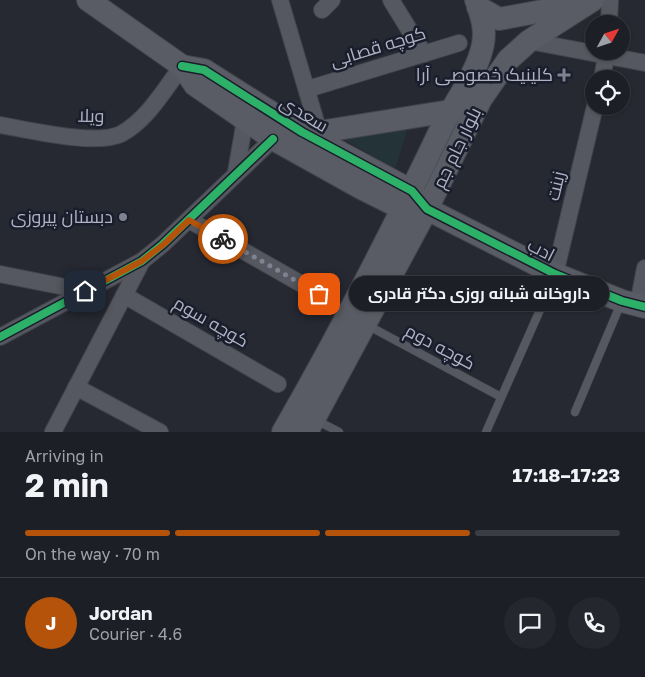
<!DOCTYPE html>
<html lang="en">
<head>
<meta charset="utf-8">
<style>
	body { margin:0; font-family:"Golos Text",Cairo,sans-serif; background:#25272e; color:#f1f3f6; height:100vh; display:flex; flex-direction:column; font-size:19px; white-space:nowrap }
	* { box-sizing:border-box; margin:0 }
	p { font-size:16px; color:#a0a2a7 }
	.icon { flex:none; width:28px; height:28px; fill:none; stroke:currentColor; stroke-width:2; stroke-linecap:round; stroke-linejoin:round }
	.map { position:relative; height:432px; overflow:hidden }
	.details { display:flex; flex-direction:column; background:#1c1f26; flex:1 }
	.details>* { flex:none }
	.needle { width:32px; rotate:50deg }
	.buttons { position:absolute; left:585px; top:15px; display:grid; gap:10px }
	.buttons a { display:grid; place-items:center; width:45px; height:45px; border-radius:50%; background:#1c1f26; box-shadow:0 1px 4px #0004,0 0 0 1px #3a3d43; font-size:25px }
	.pin { position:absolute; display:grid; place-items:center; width:42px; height:42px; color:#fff; margin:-21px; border-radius:10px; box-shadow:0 2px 8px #0006 }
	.courier { position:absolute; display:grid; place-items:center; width:50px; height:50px; margin:-25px; border:4px solid #b45309; border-radius:50%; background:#fff; color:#222; box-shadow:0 1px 6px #0007 }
	.bubble { position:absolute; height:35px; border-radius:18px; background:#1c1f26; box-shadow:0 1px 4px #0004,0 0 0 1px #3a3d43; font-size:16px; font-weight:700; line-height:35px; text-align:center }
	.head em { font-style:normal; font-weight:700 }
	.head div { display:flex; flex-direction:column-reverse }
	.head { display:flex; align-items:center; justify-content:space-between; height:85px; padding:0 25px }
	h1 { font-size:32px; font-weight:700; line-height:38px }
	.bar { display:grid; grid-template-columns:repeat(4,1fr); gap:8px 5px; align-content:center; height:60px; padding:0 25px }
	.bar i { height:6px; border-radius:4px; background:#3a3d43 }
	.bar .selected { background:#b45309 }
	.bar p { grid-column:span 4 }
	.line { display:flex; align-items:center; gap:12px; padding:0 25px; border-top:1px solid #3a3d43 }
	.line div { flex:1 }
	.round { display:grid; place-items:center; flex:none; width:52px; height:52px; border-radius:26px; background:#25272e }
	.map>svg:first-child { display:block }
	.green { fill:#243338 }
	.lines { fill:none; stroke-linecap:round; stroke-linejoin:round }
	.lane-casing { stroke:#42444b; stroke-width:9 }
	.street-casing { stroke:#42444b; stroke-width:18 }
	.secondary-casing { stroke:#42444b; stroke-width:24 }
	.lane { stroke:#565861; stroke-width:8 }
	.street { stroke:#565861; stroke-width:16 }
	.secondary { stroke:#5a5c65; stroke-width:22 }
	.cycleway-casing { stroke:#1a1e2c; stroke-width:11 }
	.cycleway { stroke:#2db169; stroke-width:8 }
	.done { stroke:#7f8391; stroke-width:5; stroke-dasharray:0 9 }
	.route { stroke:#b45309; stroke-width:6 }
	.poi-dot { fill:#7f8391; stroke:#1a1e2c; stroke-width:2 }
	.labels { text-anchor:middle; stroke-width:5; stroke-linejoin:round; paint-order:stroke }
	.street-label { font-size:18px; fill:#afb3c4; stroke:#1a1e2c }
	.poi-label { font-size:18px; fill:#afb3c4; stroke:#1a1e2c; text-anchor:end }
</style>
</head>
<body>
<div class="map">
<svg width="645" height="432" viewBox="0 0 645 432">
	<rect width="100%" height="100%" fill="#262932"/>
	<!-- green -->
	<polygon class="green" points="409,124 395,169 345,140"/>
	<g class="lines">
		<defs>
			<g id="lane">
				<polyline points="367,325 501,397"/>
				<polyline points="575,412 621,303"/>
				<polyline points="316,420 339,432"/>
				<polyline points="486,432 555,276"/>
			</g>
			<g id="street">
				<polyline points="280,0 319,132"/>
				<polyline points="391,0 424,54"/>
				<polyline points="322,10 332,0"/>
				<polyline points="609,24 610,0"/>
				<polyline points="529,41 645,63"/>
				<polyline points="602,79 607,51"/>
				<polyline points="308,89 459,43"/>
				<path d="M0,125C29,130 96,146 121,134C147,120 165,89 182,66"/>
				<polyline points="236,172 245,120"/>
				<polyline points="189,220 319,294"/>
				<polyline points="0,274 85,291"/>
				<polyline points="555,274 595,106"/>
				<polyline points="124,295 278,384"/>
				<polyline points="638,305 645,268"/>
				<polyline points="0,337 142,261 163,244 273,139"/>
				<polyline points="76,387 160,432"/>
				<polyline points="53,432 142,261"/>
			</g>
			<g id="secondary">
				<polyline points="88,0 182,66 195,85 273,139 361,188 403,209 419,209"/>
				<polyline points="478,7 499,19 575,5"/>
				<polyline points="182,66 204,70 302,132 412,191 427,209 555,274 622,301 645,307"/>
				<polyline points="302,132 319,132 450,111"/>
				<path d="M283,432C340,333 392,232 441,129C454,103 478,72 483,44C486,28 481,15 476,0"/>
				<polyline points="307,432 427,209 481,99 508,60 529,41 593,0"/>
			</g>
		</defs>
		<!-- lane casing -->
		<use href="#lane" class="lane-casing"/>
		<!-- street casing -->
		<use href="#street" class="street-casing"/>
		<!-- secondary casing -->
		<use href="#secondary" class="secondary-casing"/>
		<!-- lane -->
		<use href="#lane" class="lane"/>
		<!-- street -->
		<use href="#street" class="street"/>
		<!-- secondary -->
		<use href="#secondary" class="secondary"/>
		<defs>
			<g id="cycleway">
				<polyline points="182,66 204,70 302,132 412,191 427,209 555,274 622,301 645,307"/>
				<polyline points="0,337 142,261 163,244 273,139"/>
			</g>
		</defs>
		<!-- cycleway casing -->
		<use href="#cycleway" class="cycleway-casing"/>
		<!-- cycleway -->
		<use href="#cycleway" class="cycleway"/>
	</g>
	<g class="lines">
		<!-- done -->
		<polyline class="done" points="223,239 319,294"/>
		<!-- route -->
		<polyline class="route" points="85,291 142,261 164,244 189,220 223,239"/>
	</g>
	<!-- markers -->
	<g class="poi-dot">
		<path d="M561.5 67.5h5v5h5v5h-5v5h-5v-5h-5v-5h5z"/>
		<circle cx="123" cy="217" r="5"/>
	</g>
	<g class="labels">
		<!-- street labels -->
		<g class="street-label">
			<text transform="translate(378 47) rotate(-17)" y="6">کوچه قصابی</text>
			<text transform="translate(304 114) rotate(31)" y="6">سعدی</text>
			<text transform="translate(91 116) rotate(1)" y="6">ویلا</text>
			<text transform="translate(457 148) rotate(-64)" y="6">بلوار جام جم</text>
			<text transform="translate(556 186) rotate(-77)" y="6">زینت</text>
			<text transform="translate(541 250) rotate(27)" y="6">ادب</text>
			<text transform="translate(211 322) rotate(30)" y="6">کوچه سوم</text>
			<text transform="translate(440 347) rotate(28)" y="6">کوچه دوم</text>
		</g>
		<!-- poi labels -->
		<g class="poi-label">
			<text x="553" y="81">کلینیک خصوصی آرا</text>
			<text x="113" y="223">دبستان پیروزی</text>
		</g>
	</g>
</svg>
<div class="buttons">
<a><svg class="needle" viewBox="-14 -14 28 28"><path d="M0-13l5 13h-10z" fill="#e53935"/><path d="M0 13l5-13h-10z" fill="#a0a2a7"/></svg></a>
<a><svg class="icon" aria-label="locate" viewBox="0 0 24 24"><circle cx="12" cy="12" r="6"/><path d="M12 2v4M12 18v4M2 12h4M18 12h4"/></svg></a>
</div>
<div class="pin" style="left:319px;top:294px;background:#ea580c"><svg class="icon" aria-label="bag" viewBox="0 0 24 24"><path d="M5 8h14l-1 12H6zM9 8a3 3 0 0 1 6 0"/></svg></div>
<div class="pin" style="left:85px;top:291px;background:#1f2937"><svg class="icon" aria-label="home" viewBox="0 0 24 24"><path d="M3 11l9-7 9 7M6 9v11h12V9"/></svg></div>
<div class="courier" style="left:223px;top:239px"><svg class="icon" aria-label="bike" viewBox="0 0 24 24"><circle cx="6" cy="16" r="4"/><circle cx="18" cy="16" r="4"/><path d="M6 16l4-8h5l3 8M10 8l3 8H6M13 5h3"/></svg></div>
<div class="bubble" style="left:349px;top:276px;width:260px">داروخانه شبانه روزی دکتر قادری</div>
</div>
<section class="details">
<div class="head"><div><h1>2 min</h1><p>Arriving in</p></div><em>17:18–17:23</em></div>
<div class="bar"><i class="selected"></i><i class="selected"></i><i class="selected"></i><i></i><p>On the way · 70 m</p></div>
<div class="line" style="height:90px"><b class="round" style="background:#b45309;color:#fff">J</b><div><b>Jordan</b><p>Courier · 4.6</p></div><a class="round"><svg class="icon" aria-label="chat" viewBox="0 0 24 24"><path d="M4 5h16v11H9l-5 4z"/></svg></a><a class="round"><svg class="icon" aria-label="phone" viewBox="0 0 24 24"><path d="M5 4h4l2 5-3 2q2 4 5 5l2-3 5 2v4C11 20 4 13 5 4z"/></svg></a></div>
</section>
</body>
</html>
